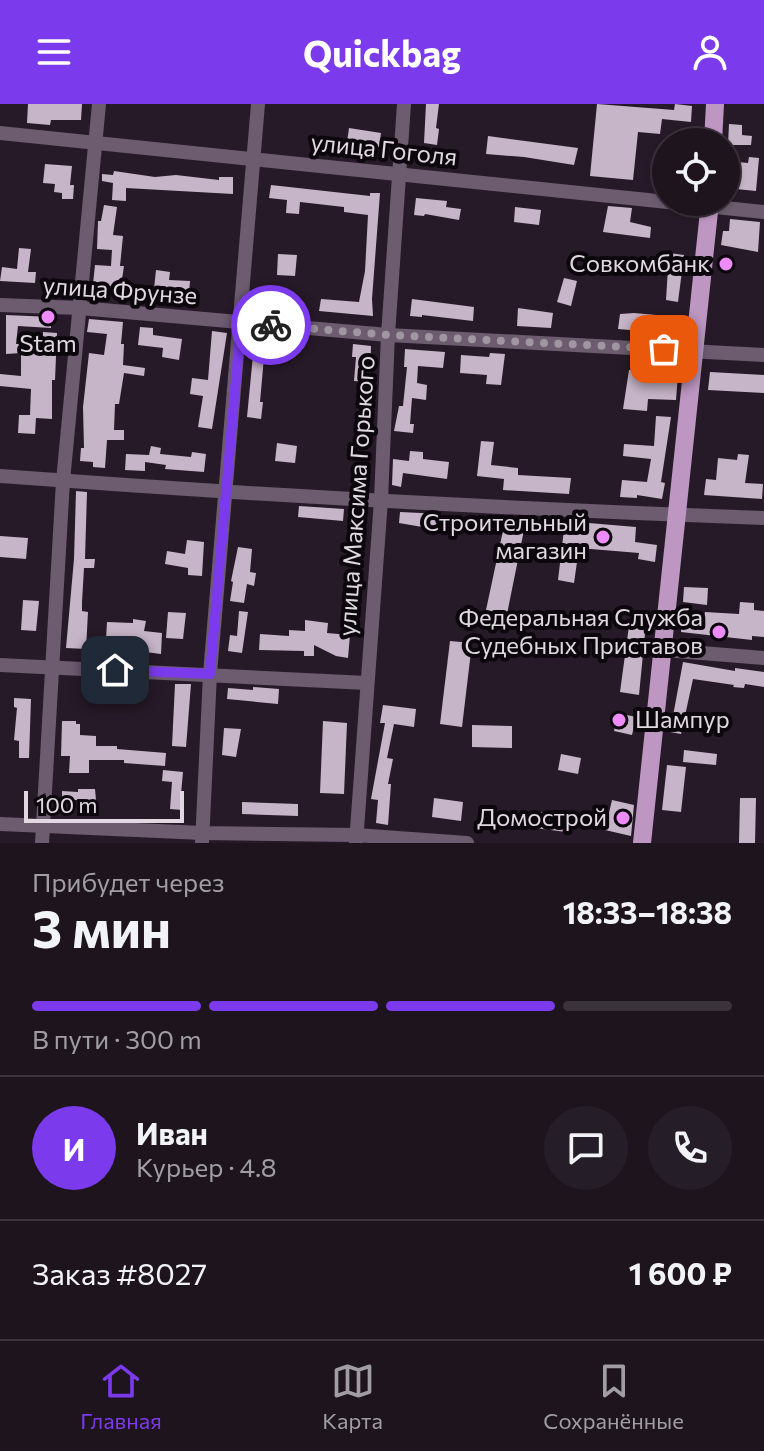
<!DOCTYPE html>
<html lang="ru">
<head>
<meta charset="utf-8">
<style>
	body { margin:0; font-family:Commissioner,sans-serif; background:#251d27; color:#f1f3f6; height:100vh; display:flex; flex-direction:column; font-size:30px; white-space:nowrap }
	* { box-sizing:border-box; margin:0 }
	p { font-size:26px; color:#a09ea4 }
	.icon { flex:none; width:44px; height:44px; fill:none; stroke:currentColor; stroke-width:2; stroke-linecap:round; stroke-linejoin:round }
	.map { position:relative; height:739px; overflow:hidden }
	.side { display:flex; flex-direction:column; background:#1d141e; flex:1 }
	.side>* { flex:none }
	.tools { position:absolute; left:652px; top:24px; display:grid; gap:16px }
	.tools a { display:grid; place-items:center; width:88px; height:88px; border-radius:50%; background:#1d141e; box-shadow:0 2px 6px #0004,0 0 0 2px #3b333c; font-size:40px }
	.scale { position:absolute; left:24px; bottom:20px; width:160px; box-sizing:border-box; padding-left:8px; border:4px solid #e1d8e2; border-top:0; font-size:22px; line-height:28px; white-space:nowrap; color:#e1d8e2; -webkit-text-stroke:6px #0c070d; paint-order:stroke }
	.pin { position:absolute; display:grid; place-items:center; width:68px; height:68px; color:#fff; margin:-34px; border-radius:16px; box-shadow:0 4px 12px #0006 }
	.courier { position:absolute; display:grid; place-items:center; width:80px; height:80px; margin:-40px; border:6px solid #7c3aed; border-radius:50%; background:#fff; color:#222; box-shadow:0 2px 10px #0007 }
	.headline em { font-style:normal; font-weight:700 }
	.headline div { display:flex; flex-direction:column-reverse }
	.headline { display:flex; align-items:center; justify-content:space-between; height:136px; padding:0 32px }
	h1 { font-size:52px; font-weight:700; line-height:60px }
	.bar { display:grid; grid-template-columns:repeat(4,1fr); gap:12px 8px; align-content:center; height:96px; padding:0 32px }
	.bar i { height:10px; border-radius:6px; background:#3b333c }
	.bar .active { background:#7c3aed }
	.bar p { grid-column:span 4 }
	.line { display:flex; align-items:center; gap:20px; padding:0 32px; border-top:2px solid #3b333c }
	.line div { flex:1 }
	.round { display:grid; place-items:center; flex:none; width:84px; height:84px; border-radius:42px; background:#251d27 }
	header { display:flex; justify-content:space-between; align-items:center; height:104px; padding:0 32px; background:#7c3aed; color:#fff; font-size:36px; font-weight:700 }
	.tabs { display:flex; justify-content:space-around; align-items:center; height:112px; border-top:2px solid #3b333c; background:#1d141e; font-size:22px; color:#a09ea4 }
	.tabs a { display:grid; justify-items:center; gap:4px }
	.tabs .active { color:#7c3aed }
	.map>svg:first-child { display:block }
	.building { fill:#c6b5c8 }
	.lines { fill:none; stroke-linecap:round; stroke-linejoin:round }
	.minor { stroke:#6d5b6f; stroke-width:14 }
	.major { stroke:#bd97c1; stroke-width:18 }
	.done { stroke:#a096a1; stroke-width:8; stroke-dasharray:0 14.4 }
	.route { stroke:#7c3aed; stroke-width:10 }
	.poi-dot { fill:#ed8cf9; stroke:#0c070d; stroke-width:3 }
	.labels { text-anchor:middle; stroke-width:8; stroke-linejoin:round; paint-order:stroke }
	.street-label { font-size:24px; fill:#e1d8e2; stroke:#0c070d }
	.poi-label { font-size:24px; fill:#e1d8e2; stroke:#0c070d; text-anchor:end }
</style>
</head>
<body>
<header><svg class="icon" aria-label="menu" viewBox="0 0 24 24"><path d="M4 6h16M4 12h16M4 18h16"/></svg>Quickbag<svg class="icon" aria-label="person" viewBox="0 0 24 24"><circle cx="12" cy="8" r="4"/><path d="M4 21q1-7 8-7t8 7"/></svg></header>
<div class="map">
<svg width="764" height="739" viewBox="0 0 764 739">
	<rect width="100%" height="100%" fill="#271a28"/>
	<!-- building -->
	<g class="building">
		<polygon points="28,0 82,0 81,16 51,16 50,21 27,19"/>
		<polygon points="426,0 439,0 436,24 439,25 437,41 424,39"/>
		<polygon points="597,0 674,6 675,0 692,2 691,18 662,15 660,30 638,28 633,76 590,72"/>
		<polygon points="729,20 742,21 742,31 752,32 751,41 728,41"/>
		<polygon points="349,24 381,29 379,43 347,38"/>
		<polygon points="488,32 578,44 574,61 524,53 486,50"/>
		<polygon points="749,53 759,54 756,87 726,84 728,57 748,59"/>
		<polygon points="45,60 72,62 70,81 74,81 73,95 62,95 62,89 54,88 55,80 43,79"/>
		<polygon points="114,67 155,73 176,71 219,76 219,73 233,73 233,90 126,84 126,97 112,96 113,79 102,77 102,70 113,71"/>
		<polygon points="271,81 370,92 370,89 380,89 372,195 373,212 319,207 321,195 359,198 365,167 368,111 344,108 344,103 300,98 299,110 286,109 287,96 269,94"/>
		<polygon points="416,94 447,97 446,103 461,105 459,116 425,110 424,112 414,111"/>
		<polygon points="104,101 117,103 113,131 123,132 120,162 124,162 121,182 117,183 93,180 95,161 111,162 112,146 97,145 98,117 101,117"/>
		<polygon points="608,102 632,104 630,118 651,123 650,134 603,128"/>
		<polygon points="515,103 541,106 539,121 514,118"/>
		<polygon points="730,115 760,118 758,148 721,141 723,127 729,127"/>
		<polygon points="19,144 31,145 28,168 36,168 35,179 0,177 2,163 17,165"/>
		<polygon points="669,149 684,151 678,198 666,196"/>
		<polygon points="278,150 297,151 295,172 277,171"/>
		<polygon points="156,166 170,168 169,176 190,177 189,191 154,185"/>
		<polygon points="564,174 577,177 571,202 557,198"/>
		<polygon points="412,195 474,203 473,217 422,211 422,213 410,212"/>
		<polygon points="518,204 553,209 551,224 517,222"/>
		<polygon points="634,209 678,213 676,230 618,225 620,210"/>
		<polygon points="6,211 51,213 51,224 18,222 16,240 43,239 43,228 57,229 55,276 52,276 52,315 36,314 35,330 18,329 19,311 30,311 31,285 0,282 0,270 21,272 21,249 6,250"/>
		<polygon points="89,215 123,218 121,240 124,240 123,261 145,264 144,272 124,269 119,300 115,300 114,326 124,326 124,336 107,336 105,364 93,363 93,358 80,357 81,344 84,344 83,303 89,249 104,251 107,230 87,228"/>
		<polygon points="140,223 153,224 153,231 182,235 179,256 162,253 163,244 138,241"/>
		<polygon points="212,227 227,229 212,325 198,323 203,292 190,290 192,274 208,276"/>
		<polygon points="353,240 371,242 370,278 354,277 356,253 352,253"/>
		<polygon points="405,245 445,248 443,264 418,262 417,279 427,281 426,296 412,294 410,320 414,320 413,329 394,327 399,302 403,302 407,263 404,263"/>
		<polygon points="490,249 505,250 501,281 486,280 487,271 460,269 461,251 489,253"/>
		<polygon points="253,251 264,253 260,298 263,298 261,315 247,313"/>
		<polygon points="629,266 678,270 676,296 648,295 647,307 623,305"/>
		<polygon points="710,268 764,271 764,289 708,286"/>
		<polygon points="656,312 671,313 661,378 665,379 662,395 637,391 637,394 620,393 622,376 647,378 651,355 623,352 624,340 654,342"/>
		<polygon points="481,337 494,338 491,361 518,364 518,371 571,374 569,390 503,386 504,375 477,372"/>
		<polygon points="277,339 297,342 295,359 275,357"/>
		<polygon points="151,342 161,344 160,350 191,353 192,348 206,350 204,368 165,365 166,361 145,358 145,367 125,366 126,350 149,351"/>
		<polygon points="410,347 423,348 423,355 449,358 447,375 403,369 401,383 392,381 393,355 409,357"/>
		<polygon points="738,350 749,351 745,379 763,380 762,395 704,391 706,375 716,376 718,354 737,356"/>
		<polygon points="76,387 87,388 85,455 95,455 94,464 84,464 82,498 82,507 88,508 86,545 66,544 74,455"/>
		<polygon points="299,402 344,405 343,417 298,413"/>
		<polygon points="400,408 442,410 440,426 399,419"/>
		<polygon points="565,417 636,423 635,438 657,441 655,458 638,455 639,449 579,444 574,479 558,476"/>
		<polygon points="504,422 524,426 507,510 486,506"/>
		<polygon points="0,432 28,434 26,455 0,453"/>
		<polygon points="187,436 204,438 202,472 188,471 188,464 165,460 167,447 185,450"/>
		<polygon points="238,443 252,445 250,468 256,469 254,482 247,480 244,499 230,497 233,478 231,477"/>
		<polygon points="684,483 708,484 707,501 683,498"/>
		<polygon points="23,496 39,497 36,527 21,526"/>
		<polygon points="740,498 754,499 754,506 764,507 764,533 752,532 752,536 681,528 682,511 704,513 705,508 739,510"/>
		<polygon points="239,507 248,508 242,549 228,547 230,531 237,532"/>
		<polygon points="631,507 647,509 639,591 620,588"/>
		<polygon points="168,508 186,509 183,535 166,534"/>
		<polygon points="133,515 146,517 144,527 162,529 161,550 129,546 130,537 106,535 107,518 133,519"/>
		<polygon points="305,516 328,519 327,529 350,531 348,554 336,552 314,541 314,552 304,552 304,547 259,546 260,530 289,532 289,526 305,527"/>
		<polygon points="450,537 472,539 462,623 440,620"/>
		<polygon points="683,558 735,567 735,564 764,568 764,583 745,580 744,584 733,583 734,581 693,575 681,630 670,628"/>
		<polygon points="175,580 191,580 186,643 172,642"/>
		<polygon points="253,583 279,585 278,600 227,595 228,584 253,586"/>
		<polygon points="14,594 31,595 29,654 19,654 19,637 14,636 17,604 14,603"/>
		<polygon points="383,601 416,605 414,623 394,620 387,654 393,655 388,680 391,680 388,721 376,719 378,696 371,695 385,619 380,619"/>
		<polygon points="618,609 636,613 632,631 614,627"/>
		<polygon points="62,617 76,617 76,620 80,620 80,631 96,632 96,642 117,642 117,645 166,649 165,662 124,659 124,656 89,656 89,669 69,669 70,652 61,652"/>
		<polygon points="323,617 347,619 344,690 320,689"/>
		<polygon points="472,621 512,622 512,644 472,643"/>
		<polygon points="224,624 241,625 236,653 222,651"/>
		<polygon points="684,646 717,650 716,661 683,658"/>
		<polygon points="561,650 581,654 578,670 558,666"/>
		<polygon points="667,661 686,663 681,708 662,706"/>
		<polygon points="163,666 183,668 181,690 184,690 183,706 170,705 172,678 162,677"/>
		<polygon points="78,685 95,685 96,696 62,696 62,687 78,688"/>
		<polygon points="434,694 463,698 461,717 432,713"/>
		<polygon points="740,694 756,694 755,739 739,739"/>
		<polygon points="612,696 634,701 631,732 605,726"/>
		<polygon points="242,698 298,700 298,712 242,710"/>
		<polygon points="530,707 568,711 566,728 528,723"/>
	</g>
	<g class="lines">
		<!-- minor -->
		<g class="minor">
			<polyline points="0,29 764,108"/>
			<polyline points="0,201 80,204 388,231 764,251"/>
			<path d="M0,372C254,391 509,405 764,414"/>
			<polyline points="664,546 764,554"/>
			<polyline points="0,561 367,579"/>
			<polyline points="0,720 203,729 356,731 467,739"/>
			<polyline points="42,739 63,377 99,0"/>
			<polyline points="202,739 210,570 258,0"/>
			<polyline points="356,739 381,396 388,231 404,0"/>
		</g>
		<!-- major -->
		<g class="major">
			<polyline points="713,38 715,0"/>
			<polyline points="642,739 710,98"/>
		</g>
	</g>
	<g class="lines">
		<!-- done -->
		<polyline class="done" points="271,221 388,231 664,245"/>
		<!-- route -->
		<polyline class="route" points="115,566 210,570 241,218 271,221"/>
	</g>
	<!-- markers -->
	<g class="poi-dot">
		<circle cx="726" cy="160" r="8"/>
		<circle cx="48" cy="213" r="8"/>
		<circle cx="603" cy="433" r="8"/>
		<circle cx="719" cy="528" r="8"/>
		<circle cx="619" cy="616" r="8"/>
		<circle cx="623" cy="714" r="8"/>
	</g>
	<g class="labels">
		<!-- street labels -->
		<g class="street-label">
			<text transform="translate(384 46) rotate(6)" y="8">улица Гоголя</text>
			<text transform="translate(120 187) rotate(4)" y="8">улица Фрунзе</text>
			<text transform="translate(357 392) rotate(-86)" y="8">улица Максима Горького</text>
		</g>
		<!-- poi labels -->
		<g class="poi-label">
			<text x="710" y="168">Совкомбанк</text>
			<text x="48" y="248" text-anchor="middle">Stam</text>
			<text x="587" y="427">Строительный<tspan x="587" dy="28">магазин</tspan></text>
			<text x="703" y="522">Федеральная Служба<tspan x="703" dy="28">Судебных Приставов</tspan></text>
			<text x="635" y="624" text-anchor="start">Шампур</text>
			<text x="607" y="722">Домострой</text>
		</g>
	</g>
</svg>
<div class="tools">
<a><svg class="icon" aria-label="locate" viewBox="0 0 24 24"><circle cx="12" cy="12" r="6"/><path d="M12 2v4M12 18v4M2 12h4M18 12h4"/></svg></a>
</div>
<div class="scale">100 m</div>
<div class="pin" style="left:664px;top:245px;background:#ea580c"><svg class="icon" aria-label="bag" viewBox="0 0 24 24"><path d="M5 8h14l-1 12H6zM9 8a3 3 0 0 1 6 0"/></svg></div>
<div class="pin" style="left:115px;top:566px;background:#1f2937"><svg class="icon" aria-label="home" viewBox="0 0 24 24"><path d="M3 11l9-7 9 7M6 9v11h12V9"/></svg></div>
<div class="courier" style="left:271px;top:221px"><svg class="icon" aria-label="bike" viewBox="0 0 24 24"><circle cx="6" cy="16" r="4"/><circle cx="18" cy="16" r="4"/><path d="M6 16l4-8h5l3 8M10 8l3 8H6M13 5h3"/></svg></div>
</div>
<section class="side">
<div class="headline"><div><h1>3 мин</h1><p>Прибудет через</p></div><em>18:33–18:38</em></div>
<div class="bar"><i class="active"></i><i class="active"></i><i class="active"></i><i></i><p>В пути · 300 m</p></div>
<div class="line" style="height:144px"><b class="round" style="background:#7c3aed;color:#fff">И</b><div><b>Иван</b><p>Курьер · 4.8</p></div><a class="round"><svg class="icon" aria-label="chat" viewBox="0 0 24 24"><path d="M4 5h16v11H9l-5 4z"/></svg></a><a class="round"><svg class="icon" aria-label="phone" viewBox="0 0 24 24"><path d="M5 4h4l2 5-3 2q2 4 5 5l2-3 5 2v4C11 20 4 13 5 4z"/></svg></a></div>
<div class="line" style="height:104px"><div>Заказ #8027</div><b>1 600 ₽</b></div>
</section>
<nav class="tabs">
<a class="active"><svg class="icon" aria-label="home" viewBox="0 0 24 24"><path d="M3 11l9-7 9 7M6 9v11h12V9"/></svg>Главная</a>
<a><svg class="icon" aria-label="map" viewBox="0 0 24 24"><path d="M3 6l6-2 6 2 6-2v14l-6 2-6-2-6 2zM9 4v14M15 6v14"/></svg>Карта</a>
<a><svg class="icon" aria-label="saved" viewBox="0 0 24 24"><path d="M7 4h10v16l-5-4-5 4z"/></svg>Сохранённые</a>
</nav>
</body>
</html>
